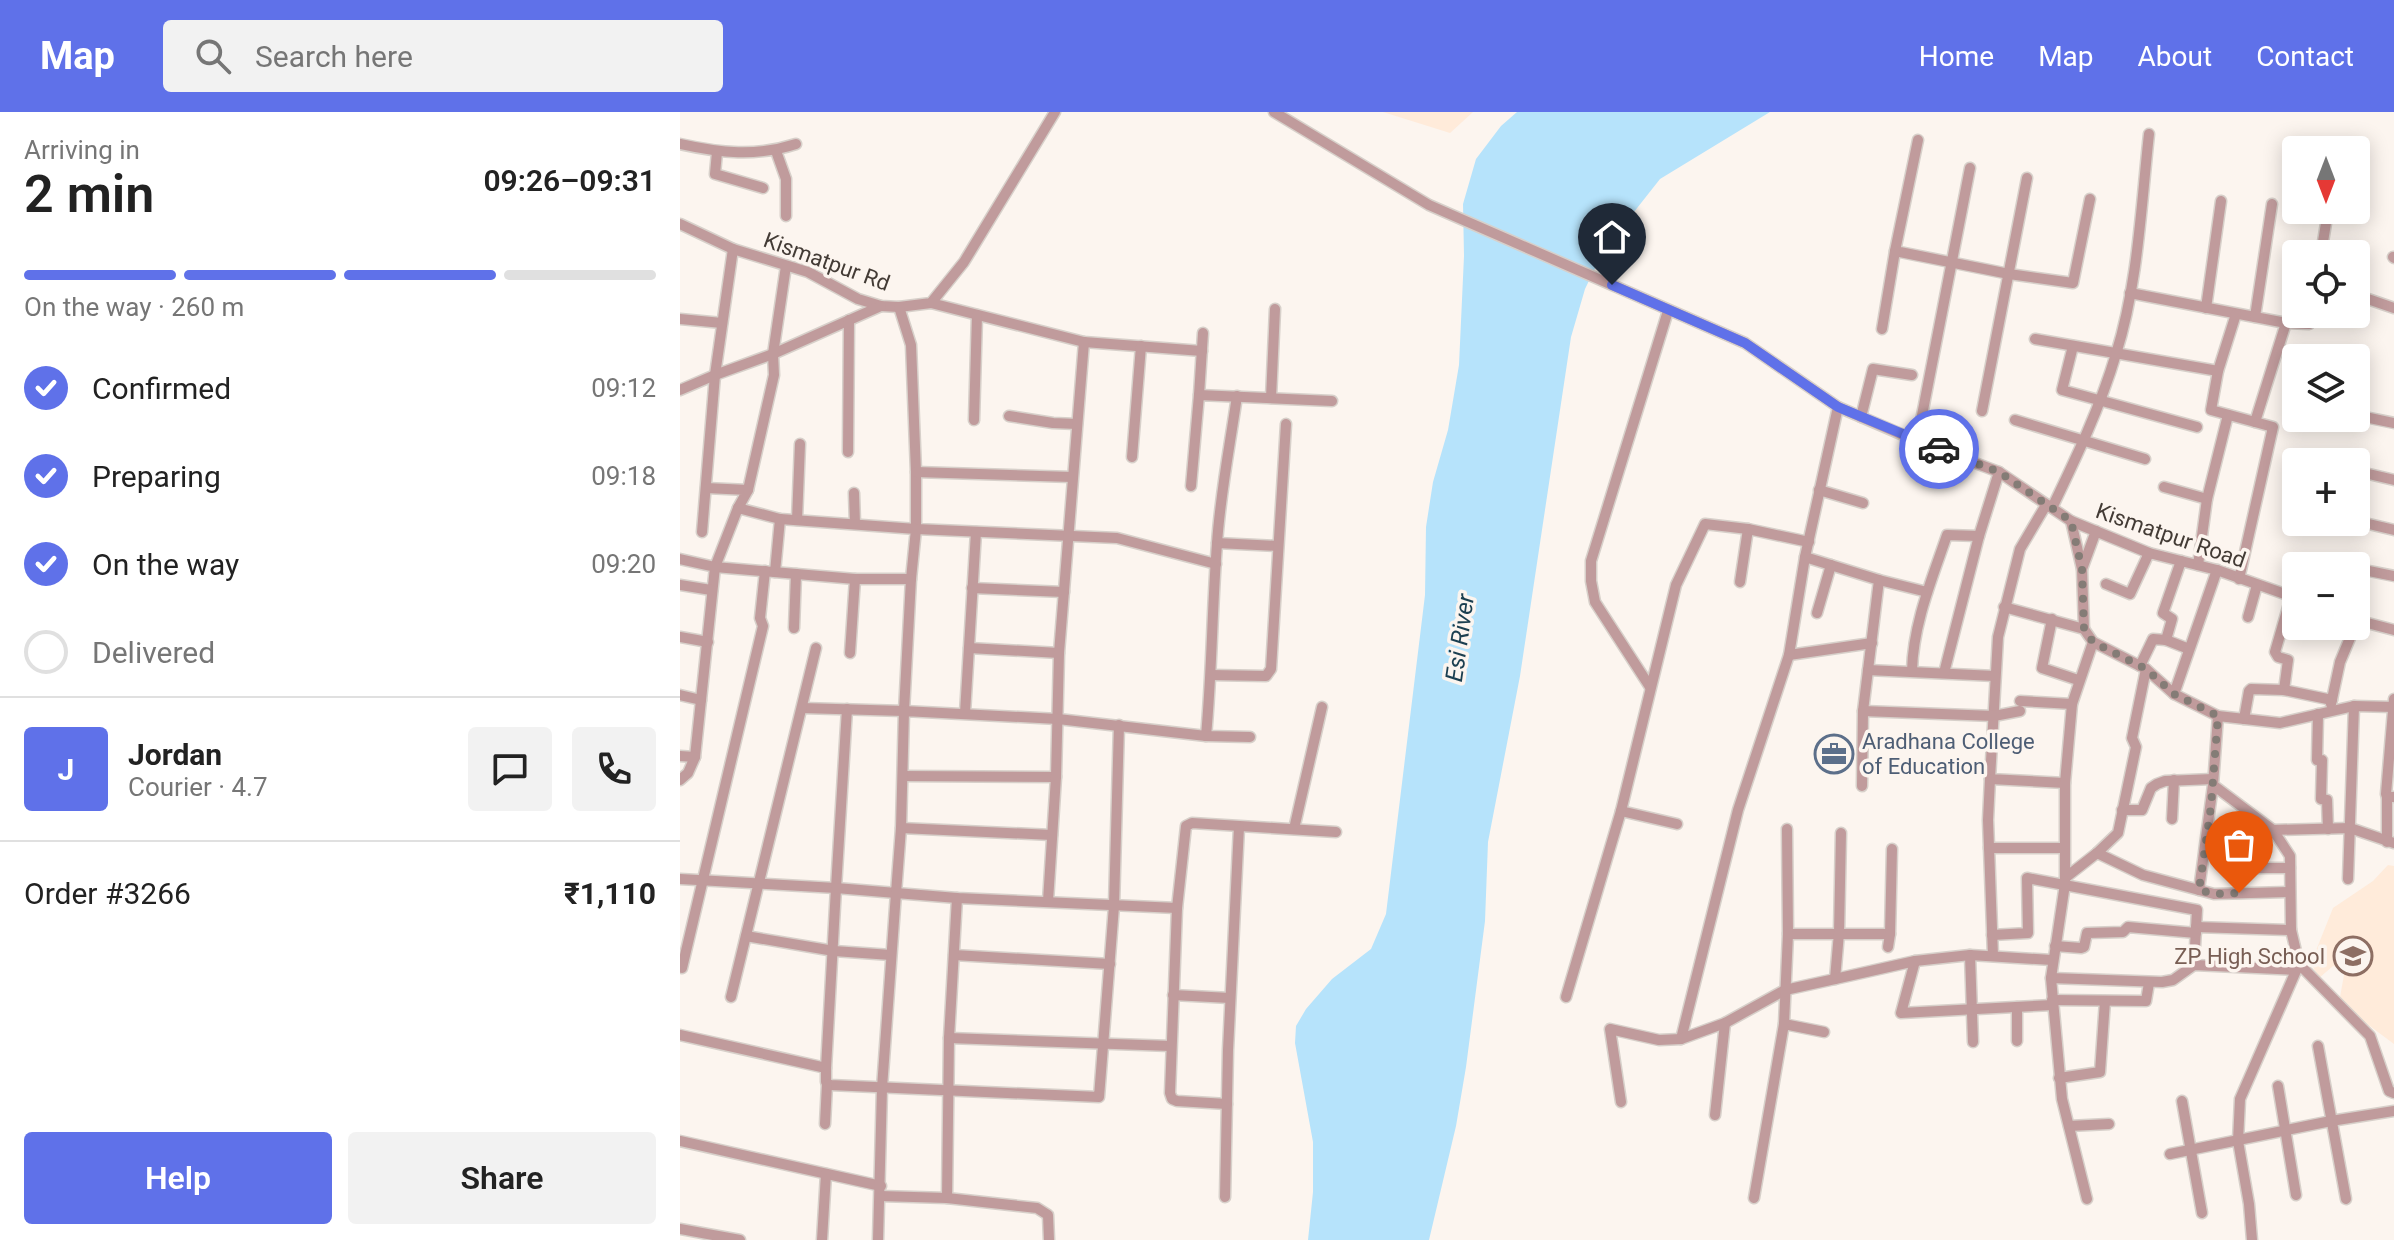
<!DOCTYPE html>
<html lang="en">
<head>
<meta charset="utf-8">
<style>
	body { margin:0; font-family:Roboto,sans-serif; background:#f2f2f2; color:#222; height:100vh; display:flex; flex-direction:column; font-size:30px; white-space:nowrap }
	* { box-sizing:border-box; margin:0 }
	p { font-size:26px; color:#767676 }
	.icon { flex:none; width:44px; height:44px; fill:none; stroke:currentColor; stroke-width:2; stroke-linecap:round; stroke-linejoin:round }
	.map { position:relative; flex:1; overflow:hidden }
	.sheet { display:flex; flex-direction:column; background:#fff; width:680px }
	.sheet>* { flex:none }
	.needle { width:52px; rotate:180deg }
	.tools { position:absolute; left:1602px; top:24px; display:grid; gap:16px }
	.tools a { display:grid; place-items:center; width:88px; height:88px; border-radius:8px; background:#fff; box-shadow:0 4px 20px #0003; font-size:40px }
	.pin { position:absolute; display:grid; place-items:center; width:68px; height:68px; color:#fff; margin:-82px -34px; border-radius:50% 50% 50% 0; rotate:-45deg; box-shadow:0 0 8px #0007 }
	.pin .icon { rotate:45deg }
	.courier { position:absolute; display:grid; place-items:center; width:80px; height:80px; margin:-40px; border:6px solid #5f71e9; border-radius:50%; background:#fff; color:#222; box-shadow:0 2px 10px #0007 }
	.headline em { font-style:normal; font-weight:600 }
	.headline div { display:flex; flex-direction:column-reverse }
	.headline { display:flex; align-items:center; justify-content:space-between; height:136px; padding:0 24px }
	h1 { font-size:52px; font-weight:600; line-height:60px }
	.bar { display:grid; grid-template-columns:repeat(4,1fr); gap:12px 8px; align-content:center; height:96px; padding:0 24px }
	.bar i { height:10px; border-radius:6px; background:#e0e0e0 }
	.bar .on { background:#5f71e9 }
	.bar p { grid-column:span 4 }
	.line { display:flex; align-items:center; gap:20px; padding:0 24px; border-top:2px solid #e0e0e0 }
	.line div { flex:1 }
	.round { display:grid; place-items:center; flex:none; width:84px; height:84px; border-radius:8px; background:#f2f2f2 }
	ol { padding:0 24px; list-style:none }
	li { display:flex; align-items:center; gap:24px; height:88px }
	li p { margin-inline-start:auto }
	li .icon { padding:8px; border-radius:50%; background:#5f71e9; color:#fff; stroke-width:4 }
	li:last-child { color:#767676 }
	li i { width:44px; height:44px; border:4px solid #e0e0e0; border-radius:50% }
	.primary-button { display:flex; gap:16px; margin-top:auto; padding:16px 24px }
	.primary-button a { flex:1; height:92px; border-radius:8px; background:#5f71e9; color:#fff; font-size:32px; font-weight:600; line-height:92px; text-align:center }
	.primary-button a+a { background:#f2f2f2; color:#222 }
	header { display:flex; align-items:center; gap:48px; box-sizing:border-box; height:112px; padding:0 40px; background:#5f71e9; color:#fff }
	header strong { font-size:38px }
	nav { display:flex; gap:44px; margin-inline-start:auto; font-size:28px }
	.search { width:560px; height:72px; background:#f2f2f2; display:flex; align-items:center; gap:20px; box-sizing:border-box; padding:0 28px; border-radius:8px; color:#767676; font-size:30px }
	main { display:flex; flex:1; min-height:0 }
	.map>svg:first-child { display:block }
	.built { fill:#ffebda }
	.water { fill:#b6e3fb }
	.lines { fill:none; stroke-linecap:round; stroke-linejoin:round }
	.minor-casing { stroke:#d7d0ca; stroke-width:13 }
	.minor { stroke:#c09b9c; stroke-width:10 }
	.done { stroke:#847c76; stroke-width:8; stroke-dasharray:0 14.4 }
	.route { stroke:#5f71e9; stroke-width:10 }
	.labels { text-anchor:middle; stroke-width:7; stroke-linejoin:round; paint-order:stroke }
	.street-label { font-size:22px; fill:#433b35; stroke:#fcf5ef }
	.service-label { font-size:22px; fill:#4e5e75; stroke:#fcf5ef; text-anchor:start }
	.education-label { font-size:22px; fill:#785e54; stroke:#fcf5ef; text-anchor:end }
	.water-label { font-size:24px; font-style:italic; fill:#1b3f50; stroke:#fcf5ef }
</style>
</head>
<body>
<header>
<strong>Map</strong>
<div class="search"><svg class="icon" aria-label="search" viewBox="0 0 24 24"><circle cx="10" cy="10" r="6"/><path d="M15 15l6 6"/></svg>Search here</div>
<nav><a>Home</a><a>Map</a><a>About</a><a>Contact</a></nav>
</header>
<main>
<section class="sheet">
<div class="headline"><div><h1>2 min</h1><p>Arriving in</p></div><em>09:26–09:31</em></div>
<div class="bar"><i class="on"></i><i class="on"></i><i class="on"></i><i></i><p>On the way · 260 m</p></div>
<ol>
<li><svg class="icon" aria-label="check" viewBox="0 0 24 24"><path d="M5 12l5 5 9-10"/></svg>Confirmed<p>09:12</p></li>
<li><svg class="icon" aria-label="check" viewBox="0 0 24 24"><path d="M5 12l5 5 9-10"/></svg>Preparing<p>09:18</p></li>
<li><svg class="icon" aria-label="check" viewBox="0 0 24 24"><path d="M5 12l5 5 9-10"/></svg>On the way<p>09:20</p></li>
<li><i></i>Delivered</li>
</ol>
<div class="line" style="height:144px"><b class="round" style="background:#5f71e9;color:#fff">J</b><div><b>Jordan</b><p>Courier · 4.7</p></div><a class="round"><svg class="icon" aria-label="chat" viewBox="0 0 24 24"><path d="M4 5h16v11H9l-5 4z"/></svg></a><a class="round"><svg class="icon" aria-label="phone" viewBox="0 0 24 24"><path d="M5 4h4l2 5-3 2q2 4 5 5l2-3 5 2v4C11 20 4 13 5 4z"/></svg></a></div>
<div class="line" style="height:104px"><div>Order #3266</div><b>₹1,110</b></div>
<div class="primary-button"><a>Help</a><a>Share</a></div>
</section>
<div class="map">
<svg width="1714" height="1128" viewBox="0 0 1714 1128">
	<rect width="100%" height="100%" fill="#fcf5ef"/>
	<!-- built -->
	<g class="built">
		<polygon points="703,0 793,0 770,21"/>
		<polygon points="1708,753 1714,754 1714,932 1659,891 1665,857 1653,854 1639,866 1629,848 1635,841 1653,796 1693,769"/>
	</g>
	<!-- water -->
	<polygon class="water" points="837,0 1090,0 980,67 924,138 905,177 891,225 840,564 808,730 805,809 786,955 776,1014 749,1128 628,1128 633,1080 633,1030 615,931 616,914 626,897 652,867 691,837 706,802 745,483 746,415 753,370 768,318 779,253 784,144 783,92 796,47 821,14"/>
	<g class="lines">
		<defs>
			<g id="minor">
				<polyline points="594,0 749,93 1065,231 1158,295 1237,329 1319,360 1391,409 1469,441 1537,458 1616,486"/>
				<polyline points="1238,28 1215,139 1329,162 1393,171 1410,87"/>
				<path d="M0,32C40,41 76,45 116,32"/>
				<polyline points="96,39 106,67 106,104"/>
				<polyline points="37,40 35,62 83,76"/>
				<polyline points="0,112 53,137 128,160 178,187 201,194 219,195 251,191 284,150 375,0"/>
				<polyline points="1641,142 1648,99"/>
				<polyline points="1713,145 1714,146"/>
				<polyline points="1450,181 1606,211 1575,310 1593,315 1559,467"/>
				<polyline points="1685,186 1714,196"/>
				<polyline points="251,191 404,230 522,239"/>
				<polyline points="219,195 231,233 236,360 236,417 437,426 536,452"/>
				<polyline points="1526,196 1541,89"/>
				<polyline points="1556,202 1538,259 1531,298 1575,310"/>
				<polyline points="1575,205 1592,92"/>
				<polyline points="0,207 42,211"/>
				<polyline points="1606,211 1629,212 1632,202"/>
				<polyline points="1202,217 1215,139"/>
				<polyline points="1355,227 1538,259"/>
				<polyline points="1393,234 1382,278 1517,315"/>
				<polyline points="0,278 35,263 93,242 201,194"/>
				<polyline points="519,283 523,221"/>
				<polyline points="591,286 595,197"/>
				<polyline points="1158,295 1125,445 1199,468 1183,599 1182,674"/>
				<polyline points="1302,299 1347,66"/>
				<polyline points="329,304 373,311 397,312"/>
				<polyline points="1181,305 1193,257 1232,263"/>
				<polyline points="1685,305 1714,311"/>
				<polyline points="294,308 297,203"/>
				<polyline points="1335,308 1465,347"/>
				<polyline points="1237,329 1290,56"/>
				<polyline points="168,340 169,208"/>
				<polyline points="452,345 461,234"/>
				<polyline points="1676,359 1714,368"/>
				<polyline points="236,360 392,365"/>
				<polyline points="511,374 519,283 652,289"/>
				<polyline points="1484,375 1527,387"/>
				<polyline points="26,376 68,378 58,396"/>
				<polyline points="68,378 94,263 93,242 106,154"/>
				<polyline points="1139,378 1183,391"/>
				<polyline points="174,381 175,412"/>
				<polyline points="1366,393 1340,437 1318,525 1310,667 1385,671"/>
				<polygon points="58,396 100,407 236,417 231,467 175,467 35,455"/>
				<path d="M1372,396C1396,346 1420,296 1436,242C1458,172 1461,95 1469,22"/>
				<polyline points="117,408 120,332"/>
				<polyline points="1391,409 1402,457 1404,517"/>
				<polyline points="1676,409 1714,418"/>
				<polyline points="22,420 35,263 53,137"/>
				<polyline points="537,431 598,434"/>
				<polyline points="0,447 35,455 15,645 8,661 0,668"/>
				<polyline points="1518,453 1527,387 1548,303"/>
				<polyline points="1402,457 1416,419"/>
				<polyline points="1679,457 1714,464"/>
				<polyline points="95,460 100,407"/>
				<polyline points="1199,468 1247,480"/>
				<polyline points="1060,470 1068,417"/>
				<polyline points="1426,472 1450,482 1469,441"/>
				<polyline points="0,473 31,478"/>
				<polyline points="292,476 384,480"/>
				<polyline points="1324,495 1404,517 1413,530 1466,557 1494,582 1538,604 1600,611 1674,594 1714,595"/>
				<polyline points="1137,501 1151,453"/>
				<polyline points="1568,505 1577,473"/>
				<polyline points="1372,507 1362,556 1398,568"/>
				<polyline points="1676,508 1714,518"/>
				<polyline points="114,516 116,462"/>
				<polyline points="0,525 28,530"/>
				<polyline points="1486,528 1492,507 1483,501 1501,449"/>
				<polyline points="289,536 379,541"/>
				<polyline points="170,541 175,467"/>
				<polyline points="1109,543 1192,531"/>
				<polyline points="1460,554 1473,527 1486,528 1509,537"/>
				<polyline points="1188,558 1315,564"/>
				<path d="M1232,559C1233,512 1252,467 1267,423L1299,424"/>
				<polyline points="1264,561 1299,424 1319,360"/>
				<polyline points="531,563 586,564 591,557 606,312"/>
				<polyline points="970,575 915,490 911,469 911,449 988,199"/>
				<polyline points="1604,578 1608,548 1598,545 1595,540 1611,485"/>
				<polyline points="1494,582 1537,458"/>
				<polyline points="0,583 21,588"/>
				<polyline points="1714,587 1706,682 1707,685 1714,685"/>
				<polyline points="1340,589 1392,592"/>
				<polyline points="1651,592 1660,550 1675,514"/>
				<polyline points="122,596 224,599 231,467"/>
				<polyline points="1183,599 1314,604 1340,599"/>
				<polyline points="285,601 296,420"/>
				<polyline points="1638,602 1637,648 1642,648 1641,687 1647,688 1648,717"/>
				<polyline points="1538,604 1533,673 1593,718 1610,744 1611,818 1619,852 1690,924 1709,979 1714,981"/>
				<polyline points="1564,607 1569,579 1571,577 1604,578 1652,588"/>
				<path d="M526,624C532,560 532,496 537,432C540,383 550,333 557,284"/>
				<polyline points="0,644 15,645"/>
				<polyline points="223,664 376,665"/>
				<polyline points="1310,667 1308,708 1313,844"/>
				<polyline points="1707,685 1707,730"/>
				<polyline points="1442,698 1462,698 1471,676 1477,672 1485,669 1533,667"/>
				<polyline points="1492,707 1494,668"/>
				<polyline points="997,712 941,699 996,473 1025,412 1068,417 1129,430"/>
				<polyline points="221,716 372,723"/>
				<polyline points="614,717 642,595"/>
				<polyline points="1593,718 1670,716 1714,731"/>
				<polyline points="1309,736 1384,736"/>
				<polyline points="1417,741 1463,763 1534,782 1610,780"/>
				<polyline points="1565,756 1610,756"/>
				<polyline points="1385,766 1417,741 1438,721 1456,635 1452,626 1466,557"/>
				<polyline points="0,767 156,776 167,597"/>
				<polyline points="1668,767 1674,594"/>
				<polyline points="1519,778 1533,673"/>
				<polyline points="368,789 376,665 379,541 404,230"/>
				<polyline points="1516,815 1611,818"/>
				<polyline points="1108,822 1210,822 1212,737"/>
				<polyline points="1312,823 1348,821 1347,766 1517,798 1514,853"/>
				<polyline points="66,824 154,839 211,843"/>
				<polyline points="1375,834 1401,836 1404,835 1407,821 1443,820 1448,815 1516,821"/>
				<polyline points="1208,835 1210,822"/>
				<polyline points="274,843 430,852"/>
				<polyline points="1290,843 1293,930"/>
				<polyline points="1235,849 1221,901 1373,893"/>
				<polyline points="2,856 83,514 80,506 85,459"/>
				<polyline points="1371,866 1482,870 1493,868 1514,853 1616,858"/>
				<polyline points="1155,867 1159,821 1161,721"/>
				<polyline points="493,883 550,886"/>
				<polyline points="51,885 136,536"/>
				<polyline points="886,885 941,699"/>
				<polyline points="1372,888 1466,889 1469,871"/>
				<polyline points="1104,912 1144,920"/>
				<polyline points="0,923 146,956 146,970 150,973 419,985 434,794 439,613"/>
				<polyline points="269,926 491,934"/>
				<polyline points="1001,927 1058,698 1109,543 1125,445"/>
				<polyline points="1337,929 1337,895"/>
				<polyline points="1638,934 1666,1087"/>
				<polyline points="146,956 156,776 216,781 221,716 224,599 378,607 526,624 570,625"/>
				<polyline points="1379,966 1420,960 1425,889"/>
				<polyline points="1598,974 1616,1083"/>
				<polyline points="1502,989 1522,1101"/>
				<polyline points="941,990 930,917 979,928 1001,927 1045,911 1105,878 1155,867 1235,849 1290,843 1372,848"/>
				<polyline points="547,992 497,989 492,987 490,981 497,796 506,714 512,711 656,720"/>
				<polyline points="1035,1003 1045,911"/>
				<polyline points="145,1012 147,972"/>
				<polyline points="1389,1014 1429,1012"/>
				<polyline points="0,1029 201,1074"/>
				<polyline points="1490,1042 1651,1009 1714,999"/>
				<polyline points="200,1084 267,1086 357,1096 368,1103 369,1128"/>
				<polyline points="545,1085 548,938 559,715"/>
				<polyline points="267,1086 269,926 277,786"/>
				<polyline points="1074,1086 1104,912 1108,822 1107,717"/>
				<polyline points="1407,1087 1382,987 1371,866 1385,772 1385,671 1392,592 1413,530"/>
				<polyline points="0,1117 60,1128"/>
				<polyline points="142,1128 146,1062"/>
				<polyline points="198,1128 202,976 216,781 277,786 497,796"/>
				<polyline points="1572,1128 1569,1092 1558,1029 1560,987 1619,852"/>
			</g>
		</defs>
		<!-- minor casing -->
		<use href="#minor" class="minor-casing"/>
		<!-- minor -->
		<use href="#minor" class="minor"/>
	</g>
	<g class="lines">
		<!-- done -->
		<polyline class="done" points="1259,337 1319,360 1391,409 1402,457 1404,517 1413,530 1466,557 1494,582 1538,604 1531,694 1519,778 1534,782 1559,781"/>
		<!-- route -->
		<polyline class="route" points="932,173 1065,231 1158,295 1259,337"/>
	</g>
	<!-- icons -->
	<defs>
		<symbol id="office-ring" viewBox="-11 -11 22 22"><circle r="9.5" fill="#fcf5ef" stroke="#5c6f8a" stroke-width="1.5"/><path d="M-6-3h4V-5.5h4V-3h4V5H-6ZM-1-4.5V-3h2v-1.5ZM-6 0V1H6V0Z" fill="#5c6f8a"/></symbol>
		<symbol id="school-ring" viewBox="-11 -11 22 22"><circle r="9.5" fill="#fcf5ef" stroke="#8d6e63" stroke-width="1.5"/><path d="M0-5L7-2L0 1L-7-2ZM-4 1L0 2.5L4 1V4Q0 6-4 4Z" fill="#8d6e63"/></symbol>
	</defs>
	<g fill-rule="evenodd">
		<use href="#office-ring" x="1132" y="620" width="44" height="44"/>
		<use href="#school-ring" x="1651" y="822" width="44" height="44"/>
	</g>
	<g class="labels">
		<!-- street labels -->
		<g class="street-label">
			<text transform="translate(147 149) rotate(20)" y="8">Kismatpur Rd</text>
			<text transform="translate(1491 423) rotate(19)" y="8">Kismatpur Road</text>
		</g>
		<!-- service labels -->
		<g class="service-label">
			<text x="1182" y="637">Aradhana College<tspan x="1182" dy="25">of Education</tspan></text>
		</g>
		<!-- education labels -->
		<g class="education-label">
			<text x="1645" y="852">ZP High School</text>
		</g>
		<!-- water labels -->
		<g class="water-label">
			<text transform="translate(780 526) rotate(-82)" y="8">Esi River</text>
		</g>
	</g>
</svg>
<div class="tools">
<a><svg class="needle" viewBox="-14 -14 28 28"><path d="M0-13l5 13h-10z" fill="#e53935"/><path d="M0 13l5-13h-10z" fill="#767676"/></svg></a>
<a><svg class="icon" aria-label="locate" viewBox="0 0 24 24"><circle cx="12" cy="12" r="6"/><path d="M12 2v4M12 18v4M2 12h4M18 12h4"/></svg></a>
<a><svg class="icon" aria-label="layers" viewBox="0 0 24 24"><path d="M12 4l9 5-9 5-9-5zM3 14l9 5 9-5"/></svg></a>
<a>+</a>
<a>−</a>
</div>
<div class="pin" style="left:1559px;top:781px;background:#ea580c"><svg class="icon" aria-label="bag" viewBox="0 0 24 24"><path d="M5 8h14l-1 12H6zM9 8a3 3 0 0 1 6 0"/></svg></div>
<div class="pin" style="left:932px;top:173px;background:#1f2937"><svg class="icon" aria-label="home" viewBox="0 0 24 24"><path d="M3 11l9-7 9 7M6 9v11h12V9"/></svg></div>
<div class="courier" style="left:1259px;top:337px"><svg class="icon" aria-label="car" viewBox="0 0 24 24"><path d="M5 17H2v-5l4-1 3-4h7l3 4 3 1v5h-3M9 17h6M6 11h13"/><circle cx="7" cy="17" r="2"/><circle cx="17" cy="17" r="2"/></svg></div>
</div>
</main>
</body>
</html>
